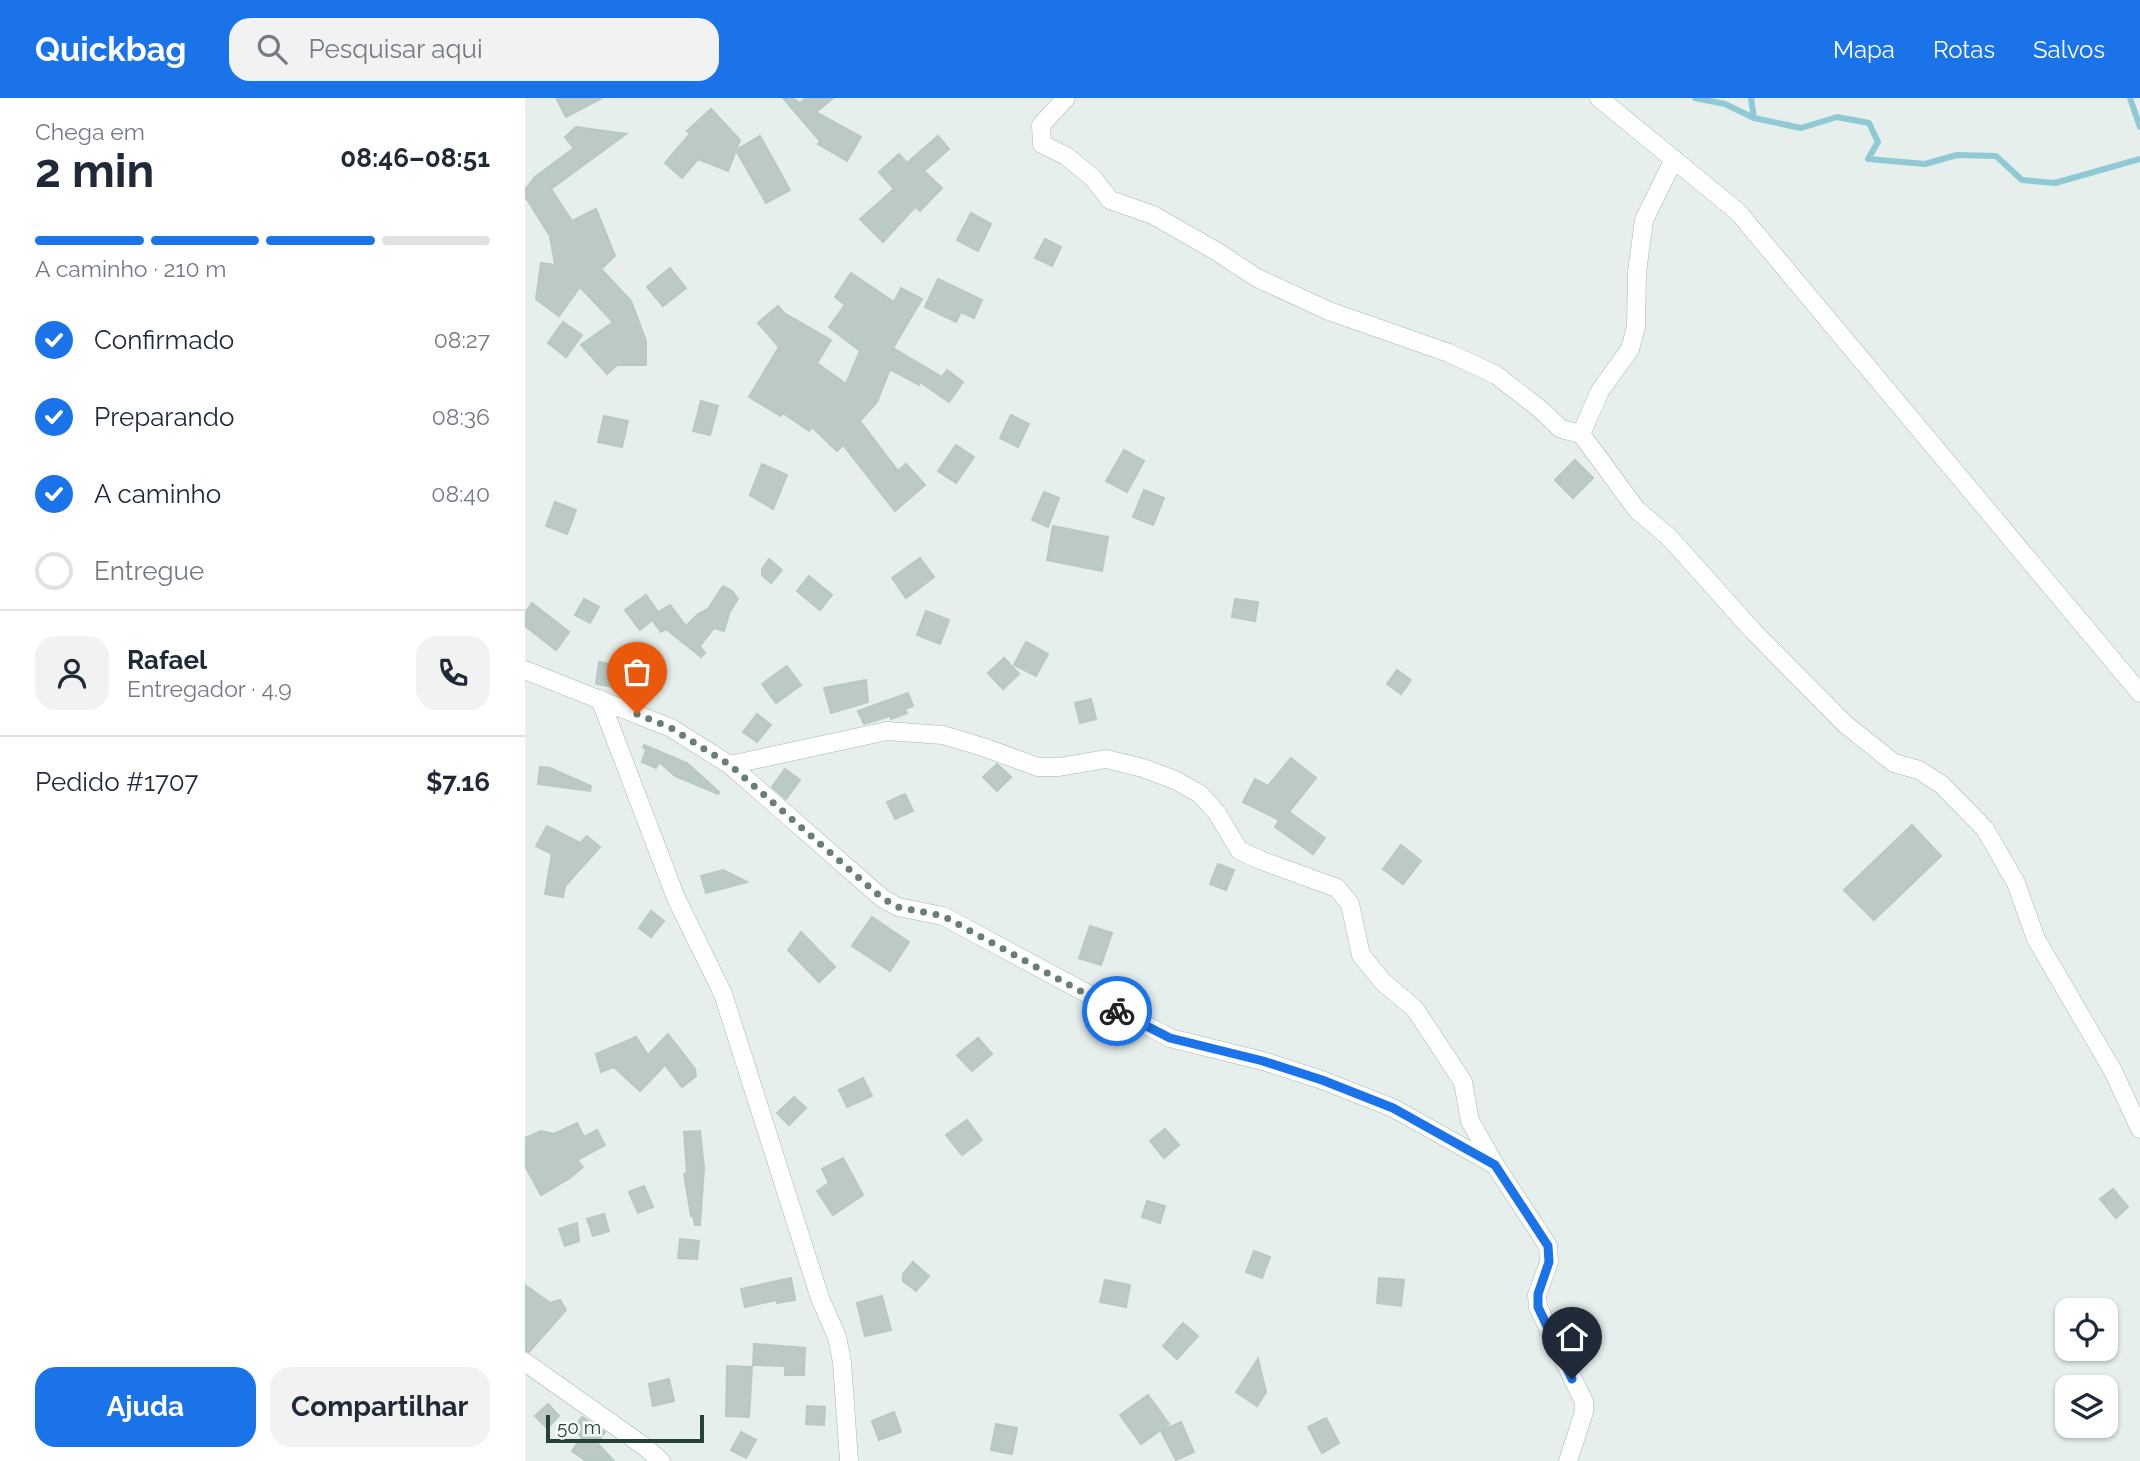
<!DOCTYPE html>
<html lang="pt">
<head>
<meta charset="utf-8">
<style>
	body { margin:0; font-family:Raleway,sans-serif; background:#f2f2f3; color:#1f2937; height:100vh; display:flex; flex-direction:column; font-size:26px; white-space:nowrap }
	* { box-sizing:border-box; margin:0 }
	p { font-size:23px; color:#747a83 }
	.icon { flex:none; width:38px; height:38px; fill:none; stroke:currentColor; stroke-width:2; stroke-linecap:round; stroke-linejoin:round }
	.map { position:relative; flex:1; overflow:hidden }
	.side { display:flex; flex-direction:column; background:#fff; width:525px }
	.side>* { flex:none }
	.tools { position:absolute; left:1530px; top:1200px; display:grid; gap:14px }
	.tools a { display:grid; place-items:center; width:63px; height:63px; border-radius:14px; background:#fff; box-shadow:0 2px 5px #0004; font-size:35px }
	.scale { position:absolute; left:21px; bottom:18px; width:158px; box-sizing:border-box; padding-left:7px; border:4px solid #24423a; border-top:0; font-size:19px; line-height:24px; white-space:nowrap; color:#24423a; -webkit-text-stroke:5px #f7fbf9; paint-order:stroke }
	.pin { position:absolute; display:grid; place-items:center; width:60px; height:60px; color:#fff; margin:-72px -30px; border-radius:50% 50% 50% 0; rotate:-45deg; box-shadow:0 0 7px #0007 }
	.pin .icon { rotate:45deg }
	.courier { position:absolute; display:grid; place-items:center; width:70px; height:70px; margin:-35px; border:5px solid #1a73e8; border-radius:50%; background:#fff; color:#222; box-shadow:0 2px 9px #0007 }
	.head em { font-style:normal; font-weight:700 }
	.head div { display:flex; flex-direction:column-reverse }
	.head { display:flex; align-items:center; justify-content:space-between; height:119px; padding:0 35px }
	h1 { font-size:46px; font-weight:700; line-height:52px }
	.bar { display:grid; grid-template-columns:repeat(4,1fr); gap:10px 7px; align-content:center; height:84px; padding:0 35px }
	.bar i { height:9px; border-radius:5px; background:#e0e1e3 }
	.bar .current { background:#1a73e8 }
	.bar p { grid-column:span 4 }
	.line { display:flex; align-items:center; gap:18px; padding:0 35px; border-top:2px solid #e0e1e3 }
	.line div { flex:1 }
	.round { display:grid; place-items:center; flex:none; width:74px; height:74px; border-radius:21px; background:#f2f2f3 }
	ol { padding:0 35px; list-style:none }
	li { display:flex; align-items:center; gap:21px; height:77px }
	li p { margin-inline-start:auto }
	li .icon { padding:7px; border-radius:50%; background:#1a73e8; color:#fff; stroke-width:4 }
	li:last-child { color:#747a83 }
	li i { width:38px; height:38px; border:4px solid #e0e1e3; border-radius:50% }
	.primary-button { display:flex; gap:14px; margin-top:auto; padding:14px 35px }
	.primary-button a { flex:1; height:80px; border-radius:21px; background:#1a73e8; color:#fff; font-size:28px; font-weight:700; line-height:80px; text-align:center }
	.primary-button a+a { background:#f2f2f3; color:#1f2937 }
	header { display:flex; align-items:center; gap:42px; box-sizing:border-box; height:98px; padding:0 35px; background:#1a73e8; color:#fff }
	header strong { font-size:33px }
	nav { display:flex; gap:38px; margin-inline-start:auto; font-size:24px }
	.search { width:490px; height:63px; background:#f2f2f3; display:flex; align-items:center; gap:18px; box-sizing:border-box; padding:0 24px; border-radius:21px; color:#747a83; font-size:26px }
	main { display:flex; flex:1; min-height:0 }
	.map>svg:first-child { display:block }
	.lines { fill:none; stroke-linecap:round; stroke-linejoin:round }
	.stream { stroke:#8ec9d4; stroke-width:6 }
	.building { fill:#bbcac4; stroke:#b8c9c2; stroke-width:2 }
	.minor-casing { stroke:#a8b8b2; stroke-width:19 }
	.minor { stroke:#fff; stroke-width:18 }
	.done { stroke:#687f78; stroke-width:7; stroke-dasharray:0 12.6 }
	.route { stroke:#1a73e8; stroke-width:9 }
</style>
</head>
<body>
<header>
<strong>Quickbag</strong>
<div class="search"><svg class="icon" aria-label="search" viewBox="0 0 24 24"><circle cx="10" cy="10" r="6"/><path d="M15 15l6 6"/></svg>Pesquisar aqui</div>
<nav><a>Mapa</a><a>Rotas</a><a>Salvos</a></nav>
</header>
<main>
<section class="side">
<div class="head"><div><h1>2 min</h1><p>Chega em</p></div><em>08:46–08:51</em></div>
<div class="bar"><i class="current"></i><i class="current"></i><i class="current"></i><i></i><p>A caminho · 210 m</p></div>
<ol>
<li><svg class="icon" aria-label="check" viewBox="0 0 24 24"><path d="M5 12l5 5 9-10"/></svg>Confirmado<p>08:27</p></li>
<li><svg class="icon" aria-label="check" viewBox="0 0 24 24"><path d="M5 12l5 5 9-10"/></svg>Preparando<p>08:36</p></li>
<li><svg class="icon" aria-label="check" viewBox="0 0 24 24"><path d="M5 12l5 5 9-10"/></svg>A caminho<p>08:40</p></li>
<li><i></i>Entregue</li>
</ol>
<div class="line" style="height:126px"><a class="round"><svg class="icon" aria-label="person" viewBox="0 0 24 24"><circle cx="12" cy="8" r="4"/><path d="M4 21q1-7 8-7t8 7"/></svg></a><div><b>Rafael</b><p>Entregador · 4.9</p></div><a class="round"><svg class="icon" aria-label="phone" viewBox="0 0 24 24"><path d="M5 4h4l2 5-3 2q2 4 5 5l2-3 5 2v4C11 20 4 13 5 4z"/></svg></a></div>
<div class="line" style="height:91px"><div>Pedido #1707</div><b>$7.16</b></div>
<div class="primary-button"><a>Ajuda</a><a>Compartilhar</a></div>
</section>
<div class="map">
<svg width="1615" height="1363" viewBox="0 0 1615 1363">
	<rect width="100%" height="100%" fill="#e6efeb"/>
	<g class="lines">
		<!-- stream -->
		<g class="stream">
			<polyline points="1170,0 1200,6 1229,20"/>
			<polyline points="1226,0 1229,20 1276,30 1312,19 1344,25 1353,44 1343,61 1400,66 1432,57 1471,58 1497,82 1530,85 1615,61"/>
			<polyline points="1605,0 1615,29"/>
		</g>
	</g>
	<!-- building -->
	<g class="building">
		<polygon points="31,0 77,0 41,19"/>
		<polygon points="258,0 267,0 275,5 281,0 308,0 291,14 336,39 322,63 293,46 295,43"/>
		<polygon points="186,11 215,42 203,73 173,61 157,80 140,65 165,36 162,33"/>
		<polygon points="51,29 101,36 26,91 47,123 71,111 90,158 76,171 106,203 121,243 121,267 92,267 82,276 56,247 88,224 55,189 34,218 11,201 16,165 30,167 25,138 0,98 0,92 10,79 49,50 40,39"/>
		<polygon points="235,38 265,92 241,105 211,52"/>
		<polygon points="413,38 424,51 399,73 417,90 395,113 390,109 358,144 335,121 369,91 354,74 374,56 382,65"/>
		<polygon points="446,115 466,126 453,153 432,142"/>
		<polygon points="520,141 536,149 527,168 510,160"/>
		<polygon points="145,170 161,190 138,208 122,189"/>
		<polygon points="326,175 369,204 376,190 397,201 368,250 417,279 422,272 438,284 424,304 395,284 394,287 365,271 352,304 335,323 373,373 381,366 400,387 370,413 318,347 312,353 287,329 284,333 258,315 256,318 224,299 254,249 233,225 253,208 259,215 306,242 292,265 321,286 335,253 304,229 320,207 310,199"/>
		<polygon points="413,181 457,202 449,220 436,214 431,224 400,209"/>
		<polygon points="38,224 57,237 41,259 23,245"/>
		<polygon points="176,303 193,308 185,337 168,333"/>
		<polygon points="486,317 504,326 493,349 475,340"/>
		<polygon points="79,318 103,323 97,349 73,344"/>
		<polygon points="431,347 449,359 431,385 413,373"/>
		<polygon points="599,352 619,363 602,394 581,383"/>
		<polygon points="1050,362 1068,380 1048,400 1030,382"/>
		<polygon points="237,366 262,377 248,411 225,397"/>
		<polygon points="619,392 639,400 628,427 608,419"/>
		<polygon points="519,394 534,400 523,429 507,422"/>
		<polygon points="30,404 51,412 42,436 21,428"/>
		<polygon points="528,428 583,439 577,473 522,462"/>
		<polygon points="395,460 409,479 381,500 367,480"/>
		<polygon points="244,461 257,472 246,485 237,477 237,471"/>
		<polygon points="284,478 307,497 295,512 272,493"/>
		<polygon points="198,488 207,493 213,501 205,513 199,533 189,530 175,548 180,555 176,559 141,531 136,534 127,522 115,532 100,512 121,497 133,514 145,507 161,528 173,516 183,511"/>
		<polygon points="59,501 74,509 65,525 50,517"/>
		<polygon points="710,501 733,504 730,523 707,519"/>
		<polygon points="7,505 44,534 31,552 0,528 0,515"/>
		<polygon points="401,513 424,522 415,546 392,537"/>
		<polygon points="501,544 523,556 511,578 489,567"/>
		<polygon points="479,560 494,576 478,591 463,575"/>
		<polygon points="74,564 93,567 89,589 71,586"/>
		<polygon points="262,568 276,587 251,605 237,586"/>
		<polygon points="872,572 886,582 876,596 862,586"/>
		<polygon points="341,582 343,604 306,615 299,590"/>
		<polygon points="383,595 388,608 380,611 382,615 366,621 365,618 339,626 333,613"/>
		<polygon points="566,601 571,621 555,625 550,605"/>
		<polygon points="232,616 246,627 232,644 218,634"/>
		<polygon points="119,647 162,665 194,694 193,696 150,678 134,664 131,670 117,664 121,652 118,649"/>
		<polygon points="766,660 791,680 764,714 800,740 788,756 750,729 754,722 718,704 730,681 743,688"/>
		<polygon points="472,666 486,679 472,693 458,679"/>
		<polygon points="15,669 25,670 66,688 65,693 13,686"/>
		<polygon points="260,671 275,682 261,701 247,689"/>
		<polygon points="380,696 388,713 370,721 362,704"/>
		<polygon points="1387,727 1416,758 1349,822 1319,792"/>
		<polygon points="22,728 55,745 62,738 75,749 40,788 38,799 20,796 27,756 11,748"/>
		<polygon points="876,747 896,763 878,786 858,771"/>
		<polygon points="693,766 709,772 701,792 685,786"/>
		<polygon points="198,772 222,784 181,795 176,778"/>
		<polygon points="126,813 139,823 126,839 114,830"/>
		<polygon points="347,819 384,844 365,873 327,848"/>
		<polygon points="565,828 587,835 576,867 554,860"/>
		<polygon points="276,834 310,869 294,884 263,852"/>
		<polygon points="143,936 170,971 171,978 157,989 140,967 115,993 89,969 76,974 71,956 111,939 123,957"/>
		<polygon points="453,940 467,956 447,973 432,957"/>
		<polygon points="338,980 347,998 322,1009 314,992"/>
		<polygon points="269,999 281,1010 264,1027 252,1015"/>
		<polygon points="442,1022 457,1042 437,1057 421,1037"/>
		<polygon points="52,1025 59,1039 72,1032 80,1047 52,1062 58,1069 45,1080 16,1097 0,1068 0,1040 16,1033 29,1036"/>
		<polygon points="640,1031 654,1047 639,1060 625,1043"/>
		<polygon points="175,1033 179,1070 175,1127 170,1127 168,1118 166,1118 159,1076 162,1075 159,1034"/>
		<polygon points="318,1060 338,1097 308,1117 292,1093 304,1085 297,1071"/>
		<polygon points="119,1088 128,1109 113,1115 104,1094"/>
		<polygon points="1588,1091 1603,1109 1591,1120 1575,1101"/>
		<polygon points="622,1103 640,1108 635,1125 617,1119"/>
		<polygon points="79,1116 84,1133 68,1138 62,1121"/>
		<polygon points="52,1125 54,1143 40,1148 34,1131"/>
		<polygon points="155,1141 174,1143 172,1161 153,1160"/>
		<polygon points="729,1153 745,1159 737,1180 721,1174"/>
		<polygon points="388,1164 404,1178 391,1193 378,1183 378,1176"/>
		<polygon points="266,1180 270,1202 252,1205 252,1202 220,1209 216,1191"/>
		<polygon points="854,1180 879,1182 876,1208 852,1205"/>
		<polygon points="580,1182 605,1187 601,1209 575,1204"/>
		<polygon points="0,1187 25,1205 35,1202 41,1212 4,1254 0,1253"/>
		<polygon points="357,1198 366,1232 340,1238 332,1205"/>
		<polygon points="658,1225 673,1238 652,1261 638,1248"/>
		<polygon points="229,1246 280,1250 279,1277 260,1277 260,1268 228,1267"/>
		<polygon points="733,1261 741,1294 732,1308 711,1294"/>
		<polygon points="202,1268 227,1269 224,1319 201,1318"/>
		<polygon points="144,1281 149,1303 128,1308 124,1286"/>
		<polygon points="623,1297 644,1326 616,1346 595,1317"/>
		<polygon points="23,1306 34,1318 22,1330 10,1318"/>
		<polygon points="282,1308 300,1309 299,1327 281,1326"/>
		<polygon points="369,1314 376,1334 354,1342 347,1323"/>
		<polygon points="57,1319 80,1334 72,1345 89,1363 61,1363 47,1353 57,1339 48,1332"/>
		<polygon points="801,1320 814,1345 797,1355 783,1329"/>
		<polygon points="656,1324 669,1354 651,1362 636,1333"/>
		<polygon points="471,1326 492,1330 487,1356 466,1352"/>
		<polygon points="216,1334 231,1342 221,1360 206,1352"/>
	</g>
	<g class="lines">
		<defs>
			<g id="minor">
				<polyline points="541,0 516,27 517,46 541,58 568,80 585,102 628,117 691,153 732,180 804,213 924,255 971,277 1015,311 1036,331 1056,336 1075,293 1105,251 1111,229 1112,174 1119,122 1149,61"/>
				<polyline points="1074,0 1213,114 1615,595"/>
				<polyline points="1056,336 1112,412 1144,439 1228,533 1320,626 1369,665 1394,672 1417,687 1460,731 1491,785 1511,841 1588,973 1615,1031"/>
				<polyline points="0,572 146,630 205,667 357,800 373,809 418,818 645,940 738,963 797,982 868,1010 970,1067"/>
				<polyline points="75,601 151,800 198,896 295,1200 312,1239 317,1264 324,1363"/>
				<polyline points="205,667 362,633 418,637 458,649 513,669 534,669 581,661 618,670 650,682 675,696 692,715 714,752 735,762 812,790 825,806 836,857 858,884 890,911 938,984 945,1023 970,1067 1023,1148 1024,1164 1012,1197 1013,1209 1059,1304 1059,1314 1043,1363"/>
				<polyline points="0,1264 120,1349 136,1363"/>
			</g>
		</defs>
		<!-- minor casing -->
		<use href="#minor" class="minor-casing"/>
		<!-- minor -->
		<use href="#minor" class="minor"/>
	</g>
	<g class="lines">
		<!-- done -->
		<polyline class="done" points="112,616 146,630 205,667 357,800 373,809 418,818 592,913"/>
		<!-- route -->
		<polyline class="route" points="592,913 645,940 738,963 797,982 868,1010 970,1067 1023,1148 1024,1164 1013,1196 1013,1209 1047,1281"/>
	</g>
</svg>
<div class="tools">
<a><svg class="icon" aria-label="locate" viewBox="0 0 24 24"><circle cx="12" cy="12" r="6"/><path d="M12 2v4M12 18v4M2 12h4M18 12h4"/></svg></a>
<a><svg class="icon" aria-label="layers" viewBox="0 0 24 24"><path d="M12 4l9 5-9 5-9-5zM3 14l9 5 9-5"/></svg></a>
</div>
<div class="scale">50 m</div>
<div class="pin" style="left:112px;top:616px;background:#ea580c"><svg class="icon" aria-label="bag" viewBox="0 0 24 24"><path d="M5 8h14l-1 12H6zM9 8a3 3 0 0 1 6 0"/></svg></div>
<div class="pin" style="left:1047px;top:1281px;background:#1f2937"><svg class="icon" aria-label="home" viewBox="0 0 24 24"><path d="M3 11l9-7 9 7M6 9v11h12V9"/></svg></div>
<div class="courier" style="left:592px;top:913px"><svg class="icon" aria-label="bike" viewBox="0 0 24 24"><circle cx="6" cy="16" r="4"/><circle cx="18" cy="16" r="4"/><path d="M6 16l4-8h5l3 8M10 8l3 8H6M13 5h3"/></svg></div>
</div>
</main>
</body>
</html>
